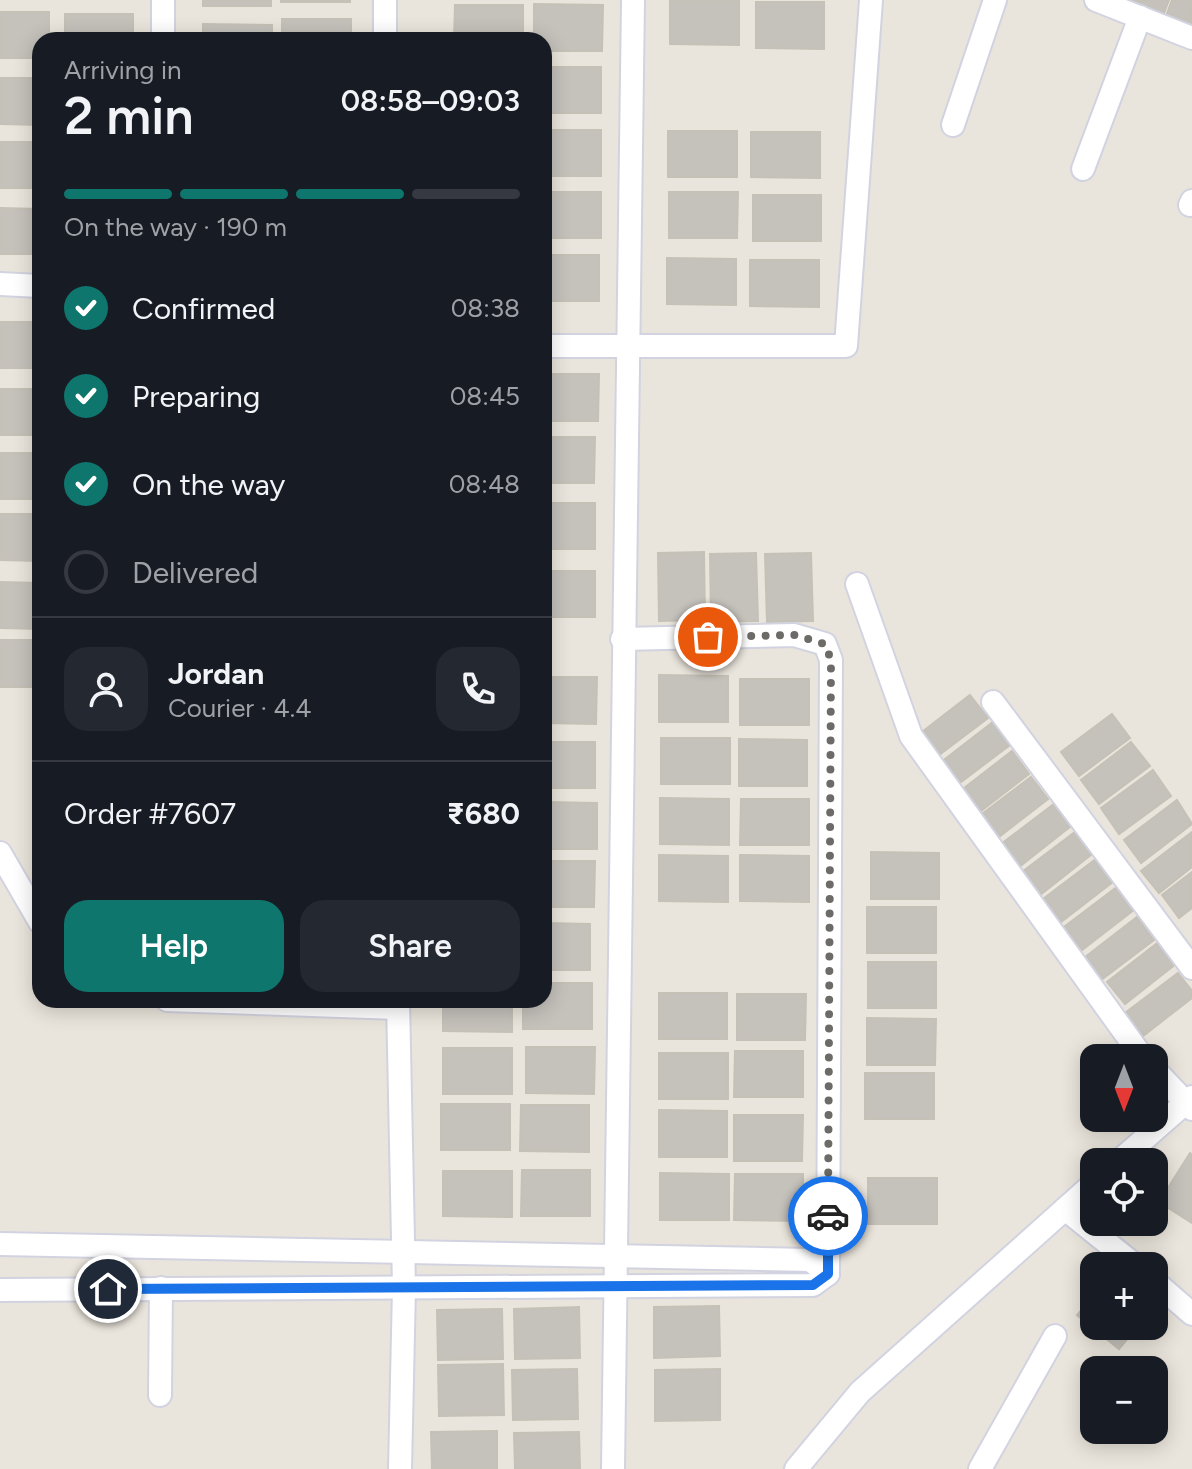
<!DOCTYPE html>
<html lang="en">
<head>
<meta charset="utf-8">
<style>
	body { margin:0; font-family:Figtree,sans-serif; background:#242831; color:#f1f3f6; height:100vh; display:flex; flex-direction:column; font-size:30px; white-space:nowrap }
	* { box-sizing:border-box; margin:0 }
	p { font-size:26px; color:#9ea1a6 }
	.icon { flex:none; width:44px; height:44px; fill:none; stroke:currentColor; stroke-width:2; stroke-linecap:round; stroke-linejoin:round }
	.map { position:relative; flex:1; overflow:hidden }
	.panel { position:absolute; left:32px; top:32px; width:520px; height:976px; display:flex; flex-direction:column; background:#171b24; border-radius:24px; box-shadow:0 4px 20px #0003 }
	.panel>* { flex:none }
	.needle { width:52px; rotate:180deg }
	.tools { position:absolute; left:1080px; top:1044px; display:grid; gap:16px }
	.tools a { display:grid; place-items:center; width:88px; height:88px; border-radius:16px; background:#171b24; box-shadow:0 4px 20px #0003; font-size:40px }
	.pin { position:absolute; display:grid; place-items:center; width:68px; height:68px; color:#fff; margin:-34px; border:4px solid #fff; border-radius:50%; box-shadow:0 2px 8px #0007 }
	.courier { position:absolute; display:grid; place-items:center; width:80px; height:80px; margin:-40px; border:6px solid #1a73e8; border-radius:50%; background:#fff; color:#222; box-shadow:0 2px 10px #0007 }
	.summary em { font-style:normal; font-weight:600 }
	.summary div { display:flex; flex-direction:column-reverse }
	.summary { display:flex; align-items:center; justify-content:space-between; height:136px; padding:0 32px }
	h1 { font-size:52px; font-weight:600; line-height:60px }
	.bar { display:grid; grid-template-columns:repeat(4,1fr); gap:12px 8px; align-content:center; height:96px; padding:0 32px }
	.bar i { height:10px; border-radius:6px; background:#363941 }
	.bar .active { background:#0f766e }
	.bar p { grid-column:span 4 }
	.line { display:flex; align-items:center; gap:20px; padding:0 32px; border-top:2px solid #363941 }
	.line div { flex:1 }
	.round { display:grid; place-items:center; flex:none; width:84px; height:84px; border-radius:24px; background:#242831 }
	ol { padding:0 32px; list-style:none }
	li { display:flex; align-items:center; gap:24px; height:88px }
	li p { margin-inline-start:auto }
	li .icon { padding:8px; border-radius:50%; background:#0f766e; color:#fff; stroke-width:4 }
	li:last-child { color:#9ea1a6 }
	li i { width:44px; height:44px; border:4px solid #363941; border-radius:50% }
	.action { display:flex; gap:16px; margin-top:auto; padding:16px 32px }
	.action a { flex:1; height:92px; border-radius:24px; background:#0f766e; color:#fff; font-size:32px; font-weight:600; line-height:92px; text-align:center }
	.action a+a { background:#242831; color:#f1f3f6 }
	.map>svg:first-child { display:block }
	.building { fill:#c5c2bc; stroke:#c5c1b6; stroke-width:2 }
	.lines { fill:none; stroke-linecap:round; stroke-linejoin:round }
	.minor-casing { stroke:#d2d3e0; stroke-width:26 }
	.minor { stroke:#fff; stroke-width:22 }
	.done { stroke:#6d6b68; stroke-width:8; stroke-dasharray:0 14.4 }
	.route { stroke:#1a73e8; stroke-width:10 }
</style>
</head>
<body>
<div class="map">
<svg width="1192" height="1469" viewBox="0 0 1192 1469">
	<rect width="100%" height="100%" fill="#eae5dc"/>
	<!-- building -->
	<g class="building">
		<rect x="203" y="0" width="68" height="6"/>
		<rect x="281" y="0" width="69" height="2"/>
		<polygon points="670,0 739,0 739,45 670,44"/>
		<polygon points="1130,0 1169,0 1162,18 1128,5"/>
		<polygon points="1172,0 1192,0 1192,29 1165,19"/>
		<polygon points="756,2 824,2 824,49 756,48"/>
		<polygon points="534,4 603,5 602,51 544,51 544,40 534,40"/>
		<polygon points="455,5 523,5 523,40 454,40"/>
		<polygon points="0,12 49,12 49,40 40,40 40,58 0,58"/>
		<rect x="65" y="14" width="68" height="26"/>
		<rect x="282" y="19" width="69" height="21"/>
		<polygon points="203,24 272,25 272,40 203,40"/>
		<rect x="544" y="67" width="57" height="46"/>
		<polygon points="0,78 40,78 40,125 0,124"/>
		<rect x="544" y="130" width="57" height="46"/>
		<rect x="668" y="131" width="69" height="46"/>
		<polygon points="751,132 820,132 820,178 751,177"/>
		<rect x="0" y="142" width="40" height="46"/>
		<rect x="544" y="192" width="57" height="46"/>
		<polygon points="669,192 738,192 737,238 669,238"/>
		<rect x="753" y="195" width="68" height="46"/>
		<polygon points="0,208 40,209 40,254 0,254"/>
		<rect x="544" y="255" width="55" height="46"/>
		<polygon points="667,258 736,259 736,305 667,304"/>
		<polygon points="750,260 819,260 819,307 750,306"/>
		<rect x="0" y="322" width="40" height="46"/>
		<polygon points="544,374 599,374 598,421 544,421"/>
		<rect x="0" y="389" width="40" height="46"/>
		<polygon points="544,437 595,437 594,483 544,483"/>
		<rect x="0" y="453" width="40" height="46"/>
		<rect x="544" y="503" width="51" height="46"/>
		<polygon points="0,514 40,514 40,561 0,560"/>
		<polygon points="704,552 705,620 659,621 658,553"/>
		<polygon points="756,553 758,621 711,622 710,554"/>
		<polygon points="811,553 813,621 767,622 765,554"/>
		<rect x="544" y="571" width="51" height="46"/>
		<polygon points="0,582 40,583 40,629 0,628"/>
		<rect x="0" y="640" width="40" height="47"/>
		<polygon points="659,675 728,676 728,722 659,722"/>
		<polygon points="544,677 597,677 596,724 544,723"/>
		<rect x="740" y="679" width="69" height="46"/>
		<polygon points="970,695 988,718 939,755 922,732"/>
		<polygon points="1112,714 1130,738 1079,776 1061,752"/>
		<polygon points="993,722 1010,745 957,785 940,763"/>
		<rect x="661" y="738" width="69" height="46"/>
		<polygon points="739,739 807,740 807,786 739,786"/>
		<rect x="544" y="742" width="51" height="46"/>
		<polygon points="1131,742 1150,766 1099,804 1081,780"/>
		<polygon points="1012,751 1029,774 977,814 959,792"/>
		<polygon points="1153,770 1171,796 1119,834 1101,808"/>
		<polygon points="1031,777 1048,799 995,840 978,817"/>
		<polygon points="660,798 729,799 729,845 660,844"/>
		<polygon points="741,799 809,799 809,845 740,845"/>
		<polygon points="1177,800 1192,824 1141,863 1124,840"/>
		<polygon points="544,802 597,803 597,849 544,849"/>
		<polygon points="1054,804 1071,826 1019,867 1001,844"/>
		<polygon points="1075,832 1092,854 1040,895 1022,872"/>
		<polygon points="1192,832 1192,867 1159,893 1141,871"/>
		<polygon points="871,852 939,853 939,899 871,899"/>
		<polygon points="659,855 728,856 728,902 659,901"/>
		<polygon points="740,855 809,856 809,902 740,901"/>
		<polygon points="1096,859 1114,881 1061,922 1043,899"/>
		<polygon points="544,861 595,861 594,907 544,907"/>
		<polygon points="1192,872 1192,908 1179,918 1162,895"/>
		<polygon points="1117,887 1135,909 1082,950 1064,927"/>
		<rect x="867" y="907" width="69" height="46"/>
		<polygon points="1137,917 1154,940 1101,980 1084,958"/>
		<polygon points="544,923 590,924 590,970 544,970"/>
		<polygon points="1160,941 1177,963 1125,1004 1107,982"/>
		<rect x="868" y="962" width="68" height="46"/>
		<polygon points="1178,973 1192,991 1192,998 1143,1036 1125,1013"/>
		<polygon points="544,983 592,983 592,1029 523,1029 523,1000 544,1000"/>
		<rect x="659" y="993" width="68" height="46"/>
		<polygon points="737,994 806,994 805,1040 737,1040"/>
		<polygon points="443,1000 512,1000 512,1032 443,1031"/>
		<polygon points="867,1018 936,1019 935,1065 867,1065"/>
		<polygon points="526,1047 595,1047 594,1094 526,1093"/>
		<rect x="443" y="1048" width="69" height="46"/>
		<polygon points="735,1051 803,1051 803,1097 734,1097"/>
		<rect x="659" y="1053" width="69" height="46"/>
		<rect x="865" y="1073" width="69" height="46"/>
		<rect x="441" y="1104" width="69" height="46"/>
		<polygon points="521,1105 589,1105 589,1152 520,1151"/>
		<polygon points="659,1110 727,1111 727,1157 659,1157"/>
		<polygon points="734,1115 803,1115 802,1161 734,1161"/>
		<polygon points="1190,1153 1192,1155 1192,1223 1159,1202"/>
		<polygon points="522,1170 590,1170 590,1216 521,1216"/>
		<polygon points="443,1171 512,1171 512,1217 443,1216"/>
		<polygon points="660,1173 729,1174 729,1220 660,1220"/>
		<polygon points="735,1174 803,1174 803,1221 734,1220"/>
		<rect x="868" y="1178" width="69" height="46"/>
		<polygon points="1094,1295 1094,1326 1138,1326 1119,1349 1077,1315"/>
		<polygon points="719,1306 720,1356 654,1358 654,1307"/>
		<polygon points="579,1307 580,1358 515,1359 514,1309"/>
		<polygon points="502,1309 503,1359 438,1360 437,1310"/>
		<polygon points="503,1364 504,1415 439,1416 438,1365"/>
		<polygon points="577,1369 578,1419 513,1420 512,1370"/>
		<polygon points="720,1369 720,1420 655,1421 655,1370"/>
		<polygon points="497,1431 497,1469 432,1469 431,1432"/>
		<polygon points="579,1432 580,1469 515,1469 514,1433"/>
	</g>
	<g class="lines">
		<defs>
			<g id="minor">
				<polyline points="163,0 163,40"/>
				<polyline points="1096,0 1192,38"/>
				<polyline points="385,40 385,0"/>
				<polyline points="953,125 995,0"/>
				<polyline points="1083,169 1140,17"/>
				<polyline points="1190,205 1192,201"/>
				<polyline points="0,284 40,286"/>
				<polyline points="544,346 846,346 871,0"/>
				<polyline points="857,584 911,736 1143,1058"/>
				<polyline points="622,639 794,635 825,644 831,660 828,1274"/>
				<polyline points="993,702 1192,968"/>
				<polyline points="0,853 40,922"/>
				<polyline points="167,1000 398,1008"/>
				<polyline points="398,1000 404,1288 400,1469"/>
				<polyline points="1154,1069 1192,1109"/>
				<polyline points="1118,1162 1192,1097"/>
				<polyline points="1065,1209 1136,1266"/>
				<polyline points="0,1244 810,1260 828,1274 813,1285 0,1290"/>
				<polyline points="1154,1281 1192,1314"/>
				<polyline points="160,1395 161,1288"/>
				<polyline points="613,1469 633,0"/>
				<polyline points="796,1469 860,1392 1094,1183"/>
				<polyline points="980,1469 1055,1336"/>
			</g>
		</defs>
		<!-- minor casing -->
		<use href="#minor" class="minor-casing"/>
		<!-- minor -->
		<use href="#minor" class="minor"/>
	</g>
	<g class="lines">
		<!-- done -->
		<polyline class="done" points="708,637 794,635 825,644 831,660 828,1216"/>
		<!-- route -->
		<polyline class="route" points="108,1289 813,1285 828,1274 828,1216"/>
	</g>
</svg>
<div class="tools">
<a><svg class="needle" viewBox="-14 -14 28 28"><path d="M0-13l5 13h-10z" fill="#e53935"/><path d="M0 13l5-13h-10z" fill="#9ea1a6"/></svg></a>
<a><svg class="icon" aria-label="locate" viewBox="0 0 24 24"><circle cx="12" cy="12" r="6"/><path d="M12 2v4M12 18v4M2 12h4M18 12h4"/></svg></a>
<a>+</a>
<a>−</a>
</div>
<div class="pin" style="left:708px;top:637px;background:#ea580c"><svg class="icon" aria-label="bag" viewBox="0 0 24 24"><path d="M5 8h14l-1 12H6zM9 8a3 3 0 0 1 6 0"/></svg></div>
<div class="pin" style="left:108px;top:1289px;background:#1f2937"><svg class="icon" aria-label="home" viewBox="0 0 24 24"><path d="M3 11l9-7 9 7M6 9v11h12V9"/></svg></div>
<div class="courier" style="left:828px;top:1216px"><svg class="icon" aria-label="car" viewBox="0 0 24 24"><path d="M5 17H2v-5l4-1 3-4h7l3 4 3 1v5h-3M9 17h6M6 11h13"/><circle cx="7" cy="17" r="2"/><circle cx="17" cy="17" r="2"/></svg></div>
<section class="panel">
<div class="summary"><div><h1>2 min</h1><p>Arriving in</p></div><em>08:58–09:03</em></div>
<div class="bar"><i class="active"></i><i class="active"></i><i class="active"></i><i></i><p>On the way · 190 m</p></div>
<ol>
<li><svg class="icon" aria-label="check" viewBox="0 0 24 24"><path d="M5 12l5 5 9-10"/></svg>Confirmed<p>08:38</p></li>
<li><svg class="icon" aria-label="check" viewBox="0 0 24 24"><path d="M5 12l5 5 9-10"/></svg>Preparing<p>08:45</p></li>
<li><svg class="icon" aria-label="check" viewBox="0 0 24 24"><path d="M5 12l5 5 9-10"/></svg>On the way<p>08:48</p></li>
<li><i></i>Delivered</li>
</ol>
<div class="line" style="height:144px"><a class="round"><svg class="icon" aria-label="person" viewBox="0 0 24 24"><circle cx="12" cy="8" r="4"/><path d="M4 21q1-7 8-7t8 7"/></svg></a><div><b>Jordan</b><p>Courier · 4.4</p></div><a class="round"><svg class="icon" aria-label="phone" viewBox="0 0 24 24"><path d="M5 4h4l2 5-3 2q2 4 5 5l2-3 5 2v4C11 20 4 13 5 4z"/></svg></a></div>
<div class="line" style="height:104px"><div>Order #7607</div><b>₹680</b></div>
<div class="action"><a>Help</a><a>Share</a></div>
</section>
</div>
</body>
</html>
